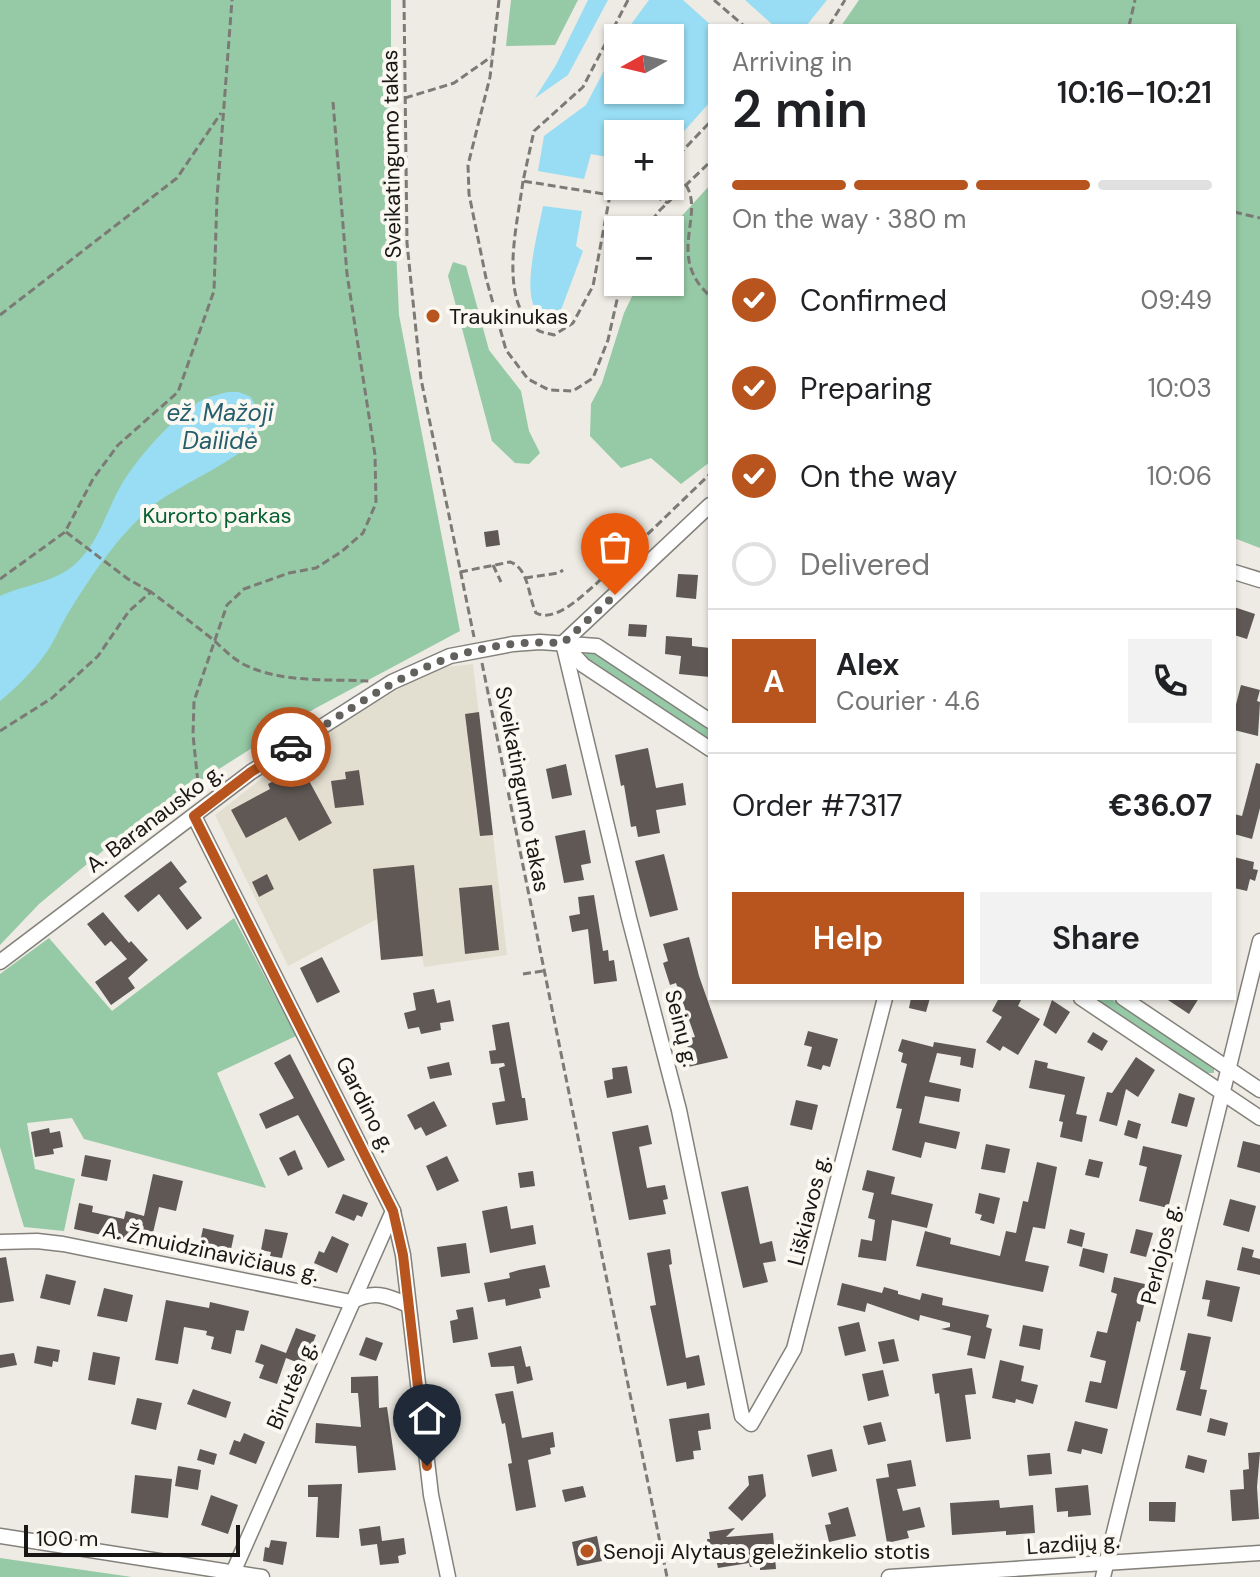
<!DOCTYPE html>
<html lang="en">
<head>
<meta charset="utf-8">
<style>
	body { margin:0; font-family:"DM Sans",sans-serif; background:#f2f2f2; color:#202124; height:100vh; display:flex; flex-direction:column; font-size:30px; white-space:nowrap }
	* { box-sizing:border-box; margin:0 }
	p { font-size:26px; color:#757577 }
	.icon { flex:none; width:44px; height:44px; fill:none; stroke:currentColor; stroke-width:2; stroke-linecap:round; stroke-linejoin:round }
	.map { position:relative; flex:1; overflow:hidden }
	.drawer { position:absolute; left:708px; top:24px; width:528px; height:976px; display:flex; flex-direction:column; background:#fff; border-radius:0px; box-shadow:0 2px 6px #0004 }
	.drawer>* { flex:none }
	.needle { width:52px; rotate:262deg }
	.buttons { position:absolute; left:604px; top:24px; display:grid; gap:16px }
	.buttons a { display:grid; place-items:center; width:80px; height:80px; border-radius:0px; background:#fff; box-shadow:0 2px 6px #0004; font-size:40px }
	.scale { position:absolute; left:24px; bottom:20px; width:216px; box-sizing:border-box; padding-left:8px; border:4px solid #181715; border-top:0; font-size:22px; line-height:28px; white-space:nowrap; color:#181715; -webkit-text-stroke:6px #faf8f0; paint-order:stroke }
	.pin { position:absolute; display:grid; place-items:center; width:68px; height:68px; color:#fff; margin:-82px -34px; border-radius:50% 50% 50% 0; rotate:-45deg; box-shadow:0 0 8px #0007 }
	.pin .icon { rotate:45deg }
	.courier { position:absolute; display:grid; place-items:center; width:80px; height:80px; margin:-40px; border:6px solid #b8551e; border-radius:50%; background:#fff; color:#222; box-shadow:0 2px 10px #0007 }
	.head em { font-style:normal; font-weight:600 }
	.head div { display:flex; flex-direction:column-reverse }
	.head { display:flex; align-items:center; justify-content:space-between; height:136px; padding:0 24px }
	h1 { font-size:52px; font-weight:600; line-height:60px }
	.bar { display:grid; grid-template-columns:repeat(4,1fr); gap:12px 8px; align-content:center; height:96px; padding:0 24px }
	.bar i { height:10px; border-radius:6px; background:#e0e0e0 }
	.bar .active { background:#b8551e }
	.bar p { grid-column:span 4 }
	.line { display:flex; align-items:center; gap:20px; padding:0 24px; border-top:2px solid #e0e0e0 }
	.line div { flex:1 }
	.round { display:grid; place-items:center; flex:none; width:84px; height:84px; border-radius:0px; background:#f2f2f2 }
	ol { padding:0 24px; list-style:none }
	li { display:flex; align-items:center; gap:24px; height:88px }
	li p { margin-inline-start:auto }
	li .icon { padding:8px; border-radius:50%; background:#b8551e; color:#fff; stroke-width:4 }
	li:last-child { color:#757577 }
	li i { width:44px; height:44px; border:4px solid #e0e0e0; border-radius:50% }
	.cta { display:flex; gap:16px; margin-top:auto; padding:16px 24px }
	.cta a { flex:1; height:92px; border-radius:0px; background:#b8551e; color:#fff; font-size:32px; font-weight:600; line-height:92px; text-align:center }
	.cta a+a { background:#f2f2f2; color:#202124 }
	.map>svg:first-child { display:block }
	.built { fill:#e3dfd0 }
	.green { fill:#96caa6 }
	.water { fill:#98ddf4 }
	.building { fill:#5f5855 }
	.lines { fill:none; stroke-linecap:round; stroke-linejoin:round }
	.minor-casing { stroke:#83817b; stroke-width:17 }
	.path { stroke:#7b7a75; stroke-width:3; stroke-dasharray:8 4; stroke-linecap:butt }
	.minor { stroke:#fff; stroke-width:14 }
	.done { stroke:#63615d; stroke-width:8; stroke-dasharray:0 14.4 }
	.route { stroke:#b8551e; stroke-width:10 }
	.poi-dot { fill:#b8551e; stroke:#faf8f0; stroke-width:3 }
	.labels { text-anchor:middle; stroke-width:8; stroke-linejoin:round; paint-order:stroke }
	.street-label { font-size:22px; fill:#181715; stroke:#faf8f0 }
	.poi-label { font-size:22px; fill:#181715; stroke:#faf8f0; text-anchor:start }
	.park-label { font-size:22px; fill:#076135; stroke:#faf8f0 }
	.water-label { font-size:24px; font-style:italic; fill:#265e6e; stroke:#faf8f0 }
</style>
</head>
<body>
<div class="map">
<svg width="1260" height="1577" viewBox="0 0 1260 1577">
	<rect width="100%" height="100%" fill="#edebe3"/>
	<!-- built -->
	<polygon class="built" points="473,664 507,955 424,967 422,956 381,960 377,919 288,966 215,815 298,750 417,678 446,667"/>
	<!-- green -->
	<g class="green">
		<polygon points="0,0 391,0 391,136 399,315 460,631 314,709 146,815 39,904 0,945"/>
		<polygon points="511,0 578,0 555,45 506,46"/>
		<polygon points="859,0 1260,0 1260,548 1234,538 1234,26 841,26"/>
		<polygon points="710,185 710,462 681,484 651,458 621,468 590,436 591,404 602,383 624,313 639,282 670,282 669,230"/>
		<polygon points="453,262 466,266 489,350 521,391 529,431 540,453 529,464 515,463 492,441 448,276"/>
		<polygon points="590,651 710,730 710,742 588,660 585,654"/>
		<polygon points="234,918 296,1036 217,1073 266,1188 84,1139 72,1118 27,1123 35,1169 75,1179 64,1231 24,1227 0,1147 0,974 49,938 112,1011"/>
		<polygon points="1092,998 1110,998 1214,1068 1214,1073 1204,1073"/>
		<polygon points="0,1558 132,1577 0,1577"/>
	</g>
	<!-- water -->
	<g class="water">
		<polygon points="588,0 608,0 568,75 535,98 556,65"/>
		<polygon points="649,0 683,0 712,26 710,102 670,147 670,134 618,134 618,159 591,154 584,179 538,171 544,136 586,105 618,44 618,90 670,90 670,38 621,38"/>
		<polygon points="745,0 827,0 806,26 774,26"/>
		<path d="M543,206L582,211L576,246L583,251L561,310L556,317C550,317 542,317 538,312C520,294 539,229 543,206Z"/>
		<path d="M228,392H239L251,397C258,409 261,423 255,437C246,457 175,487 154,505C120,533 93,573 70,610C61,624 56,639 46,653C33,671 17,687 0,701V596C24,585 52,583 73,566C100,543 106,510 123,482C140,455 176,414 204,399C211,396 220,394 228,392Z"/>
	</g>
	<!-- building -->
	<g class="building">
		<polygon points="498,530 500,545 486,547 484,532"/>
		<polygon points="678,574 698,575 696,599 676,597"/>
		<polygon points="1234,607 1255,614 1247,639 1234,635"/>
		<polygon points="629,624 647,625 646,637 628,636"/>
		<polygon points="666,636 692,638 692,646 710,648 710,677 679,674 681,656 665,654"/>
		<polygon points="1241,685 1260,690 1257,701 1260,702 1258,736 1234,730 1234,712"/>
		<polygon points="479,712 493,835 480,836 465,714"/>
		<polygon points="648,748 656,788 683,783 686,805 656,810 660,833 638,837 636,826 631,827 624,785 621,786 615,755"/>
		<polygon points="1256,763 1260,764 1260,808 1252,839 1234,834 1234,814 1242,816"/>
		<polygon points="566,764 572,795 552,799 546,769"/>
		<polygon points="301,766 332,823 299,841 286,817 246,838 231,810 270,789 268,784"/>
		<polygon points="359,770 364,805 335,808 331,781 346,779 345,772"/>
		<polygon points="585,830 591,863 581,865 584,880 564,883 555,836"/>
		<polygon points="664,854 678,910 650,917 635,861"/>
		<polygon points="1234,857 1254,862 1253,869 1258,870 1255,881 1250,879 1247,891 1234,888"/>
		<polygon points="171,861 187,882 179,888 202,918 187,930 159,894 138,912 124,896"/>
		<polygon points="414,865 423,956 381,960 373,869"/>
		<polygon points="267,874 274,889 259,897 252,882"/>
		<polygon points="492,885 499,950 465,954 459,888"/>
		<polygon points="594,895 603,951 608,950 609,961 614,960 617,981 594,984 588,929 572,932 569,916 580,914 578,897"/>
		<polygon points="103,912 129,943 131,941 148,960 128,978 135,988 111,1005 95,982 127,959 111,941 105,946 87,924"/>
		<polygon points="689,937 699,976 728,1058 688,1067 684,1049 688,1048 685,1039 695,1037 676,983 670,985 663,963 668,961 663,944"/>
		<polygon points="322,957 340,992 317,1003 300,968"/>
		<polygon points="434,989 437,1003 450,1000 454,1021 440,1023 441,1030 421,1034 419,1027 408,1029 404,1013 416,1010 413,993"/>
		<polygon points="911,998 930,998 926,1012 909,1008"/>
		<polygon points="999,998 1022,998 1018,1006 1040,1019 1018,1055 1003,1046 1000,1051 986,1042 1002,1017 992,1011"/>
		<polygon points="1165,998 1199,998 1189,1014"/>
		<polygon points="1052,1000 1070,1012 1056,1034 1043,1025"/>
		<polygon points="509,1022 522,1098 525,1098 528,1120 496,1125 492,1103 505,1101 499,1068 505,1066 504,1063 491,1064 489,1051 496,1050 492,1025"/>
		<polygon points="808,1031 838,1039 830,1067 823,1065 821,1070 807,1066 812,1047 804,1045"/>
		<polygon points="1093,1032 1108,1041 1102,1051 1087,1042"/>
		<polygon points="902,1039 933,1047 934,1042 976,1049 973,1068 960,1065 961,1057 937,1053 929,1082 961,1089 959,1102 925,1096 919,1123 960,1132 956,1149 925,1142 921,1158 892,1150 902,1109 896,1108 907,1064 901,1062 903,1053 898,1051"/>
		<polygon points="290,1054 345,1160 328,1168 298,1115 266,1129 259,1114 294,1098 274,1063"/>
		<polygon points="1136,1057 1155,1070 1138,1097 1126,1089 1117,1126 1099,1121 1107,1092 1112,1093"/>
		<polygon points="1035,1060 1048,1063 1047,1068 1085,1077 1076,1114 1087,1116 1082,1142 1060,1137 1063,1122 1059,1121 1065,1095 1029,1088"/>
		<polygon points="449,1062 452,1075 430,1079 427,1067"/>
		<polygon points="627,1066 632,1093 607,1098 604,1081 613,1079 612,1068"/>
		<polygon points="1179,1093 1195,1098 1187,1127 1171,1123"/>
		<polygon points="796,1100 818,1105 812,1130 790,1125"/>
		<polygon points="434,1101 447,1126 426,1136 421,1127 415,1130 407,1115"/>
		<polygon points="1128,1120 1141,1124 1137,1139 1124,1135"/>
		<polygon points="648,1125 652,1144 639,1147 647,1188 665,1185 668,1199 663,1200 666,1214 629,1220 612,1132"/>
		<polygon points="49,1128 50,1133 60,1131 63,1147 53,1149 54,1154 35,1157 31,1132"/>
		<polygon points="1243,1141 1260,1145 1260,1173 1237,1167"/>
		<polygon points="986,1144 1010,1149 1005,1173 981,1169"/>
		<polygon points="1143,1146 1182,1155 1168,1208 1139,1201 1147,1167 1139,1165"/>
		<polygon points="295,1150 303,1169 288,1176 279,1158"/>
		<polygon points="85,1155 111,1160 107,1181 81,1176"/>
		<polygon points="447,1156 459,1181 437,1191 426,1166"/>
		<polygon points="1089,1159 1103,1162 1099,1178 1085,1175"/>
		<polygon points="1037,1162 1057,1167 1045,1229 1033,1227 1025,1261 1049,1266 1043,1292 916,1266 925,1231 951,1238 950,1244 1000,1256 1006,1231 1016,1233 1023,1201 1028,1202"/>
		<polygon points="867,1170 895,1177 891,1194 933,1204 927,1228 892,1220 886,1261 858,1257 861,1239 872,1241 875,1220 868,1218 874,1193 862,1190"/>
		<polygon points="533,1171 535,1186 520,1188 518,1173"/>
		<polygon points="153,1174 183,1181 176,1211 159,1207 149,1250 133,1246 134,1242 74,1229 79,1203 93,1206 92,1212 124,1219 126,1211 144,1216"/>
		<polygon points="748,1186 760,1244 772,1241 776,1261 763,1263 768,1282 743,1288 721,1192"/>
		<polygon points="979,1193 1000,1198 994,1224 980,1220 982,1215 975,1213"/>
		<polygon points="343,1194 368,1203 362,1217 357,1215 354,1221 335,1213"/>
		<polygon points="1230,1199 1256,1206 1249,1232 1223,1225"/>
		<polygon points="507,1206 511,1229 533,1225 536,1244 490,1253 482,1211"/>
		<polygon points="203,1228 234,1235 229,1259 198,1252"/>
		<polygon points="265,1229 288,1233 282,1258 270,1256 271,1252 261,1250"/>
		<polygon points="1070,1229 1085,1233 1082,1247 1067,1243"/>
		<polygon points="1136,1229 1153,1233 1146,1257 1130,1253"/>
		<polygon points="332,1236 349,1244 337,1273 314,1263 319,1251 324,1253"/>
		<polygon points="466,1243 470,1273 441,1277 437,1247"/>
		<polygon points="1242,1247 1254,1250 1252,1257 1260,1259 1260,1275 1237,1270"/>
		<polygon points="1083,1248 1108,1254 1104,1273 1079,1266"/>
		<polygon points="670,1249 672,1264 669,1265 686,1358 699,1355 705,1385 687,1389 686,1382 667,1386 650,1306 656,1305 647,1253"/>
		<polygon points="6,1257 14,1301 0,1303 0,1258"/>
		<polygon points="545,1265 550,1287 539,1289 541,1298 506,1306 505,1299 488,1302 484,1283 510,1278 509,1273 519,1270"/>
		<polygon points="46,1274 76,1281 70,1305 40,1298"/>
		<polygon points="1114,1277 1149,1285 1140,1322 1137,1321 1117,1409 1085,1402 1090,1381 1101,1383 1106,1361 1090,1357 1097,1331 1107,1333 1117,1294 1111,1292"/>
		<polygon points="1206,1280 1240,1287 1232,1322 1207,1316 1210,1300 1202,1299"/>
		<polygon points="842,1283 882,1293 884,1287 898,1291 898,1294 920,1300 922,1293 943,1298 942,1305 989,1315 986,1327 992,1329 985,1359 967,1355 971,1336 941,1329 950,1327 950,1323 920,1315 919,1321 867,1303 865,1312 837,1305"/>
		<polygon points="104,1288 133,1295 127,1322 97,1316"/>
		<polygon points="166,1300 209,1308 210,1302 249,1311 244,1331 236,1330 231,1354 211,1349 214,1337 206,1335 207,1331 184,1327 178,1364 155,1360"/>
		<polygon points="473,1307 478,1339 453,1343 450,1321 458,1319 456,1310"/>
		<polygon points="859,1322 866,1351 845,1356 838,1327"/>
		<polygon points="1023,1325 1043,1329 1040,1350 1019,1346"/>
		<polygon points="296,1328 316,1335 304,1365 286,1358 277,1384 259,1378 264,1365 255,1362 261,1344 286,1353"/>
		<polygon points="1188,1333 1211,1337 1200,1389 1207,1390 1201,1416 1176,1410 1186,1371 1180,1370"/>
		<polygon points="366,1337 383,1343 376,1361 359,1355"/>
		<polygon points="894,1339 899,1361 883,1364 878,1342"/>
		<polygon points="37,1346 60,1350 58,1362 53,1361 52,1367 34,1363"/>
		<polygon points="521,1346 526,1367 530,1366 533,1380 517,1384 514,1366 491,1367 488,1353"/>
		<polygon points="93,1352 120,1357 115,1385 88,1380"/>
		<polygon points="14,1353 17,1365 0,1368 0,1355"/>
		<polygon points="1000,1360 1024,1366 1021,1381 1038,1385 1033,1404 1016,1399 1015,1403 992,1398"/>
		<polygon points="972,1368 976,1394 965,1395 971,1439 946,1442 939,1393 935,1394 932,1374"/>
		<polygon points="883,1370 889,1396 868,1401 862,1374"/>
		<polygon points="378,1376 379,1408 387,1407 396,1470 358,1473 356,1446 315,1443 316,1423 361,1427 358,1393 351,1393 351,1377"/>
		<polygon points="193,1389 231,1402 226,1418 187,1404"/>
		<polygon points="513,1391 522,1438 553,1432 555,1447 550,1448 551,1454 528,1460 536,1507 516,1511 508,1464 512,1463 505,1423 502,1424 495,1394"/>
		<polygon points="137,1398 162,1403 156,1430 131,1424"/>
		<polygon points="709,1413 711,1429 698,1431 701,1450 693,1451 694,1459 676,1462 669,1419"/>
		<polygon points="1210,1418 1228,1423 1225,1436 1207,1432"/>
		<polygon points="1075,1421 1108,1429 1102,1454 1082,1449 1081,1454 1067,1451"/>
		<polygon points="881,1422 886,1441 868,1445 863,1426"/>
		<polygon points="244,1433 265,1442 256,1464 229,1454 234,1440 240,1442"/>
		<polygon points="200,1449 217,1454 214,1465 197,1460"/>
		<polygon points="832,1449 837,1471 812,1477 807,1455"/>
		<polygon points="1260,1452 1257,1487 1259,1519 1232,1521 1230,1490 1244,1489 1243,1470 1249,1469 1248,1453"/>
		<polygon points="1050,1453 1052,1474 1029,1476 1027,1455"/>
		<polygon points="1188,1455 1207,1460 1204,1473 1185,1468"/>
		<polygon points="911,1460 916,1486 897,1489 903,1511 920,1507 925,1527 907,1531 909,1538 887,1543 876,1479 889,1477 887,1464"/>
		<polygon points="178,1466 201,1470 198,1490 175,1486"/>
		<polygon points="763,1474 766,1496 742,1521 728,1508 749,1485 748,1476"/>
		<polygon points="135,1475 172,1479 168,1518 131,1513"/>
		<polygon points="342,1484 339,1538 316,1537 318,1497 308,1497 308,1485"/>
		<polygon points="1088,1485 1091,1515 1068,1517 1068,1511 1057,1512 1055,1488"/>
		<polygon points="583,1486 586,1497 565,1502 562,1490"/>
		<polygon points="211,1495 238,1505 228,1534 201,1525"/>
		<polygon points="999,1500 1000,1508 1033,1505 1035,1533 1006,1535 1006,1531 952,1535 950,1503"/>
		<polygon points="1149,1502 1176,1502 1175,1522 1149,1521"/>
		<polygon points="848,1507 856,1536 829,1542 825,1525 831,1524 828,1513"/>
		<polygon points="380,1526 382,1541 404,1538 406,1554 398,1556 399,1563 380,1565 377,1544 361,1546 359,1529"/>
		<polygon points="735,1528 726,1537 773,1533 776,1569 760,1570 760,1566 750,1567 749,1563 718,1568 716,1559 710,1560 707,1539 710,1539 709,1532"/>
		<polygon points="597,1536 602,1561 577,1566 572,1542"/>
		<polygon points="271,1540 287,1542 283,1565 263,1561 265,1547 269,1548"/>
	</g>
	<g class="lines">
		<defs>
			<g id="minor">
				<polyline points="1234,572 1260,580"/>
				<polyline points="563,643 629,918 679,1110 742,1416 751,1424 794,1349 885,998"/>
				<polyline points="563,643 710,505"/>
				<polyline points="566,646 583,665 710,749"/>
				<polyline points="194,816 393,1211 403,1255 431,1495 448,1577"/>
				<polyline points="0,962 251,772 392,682 450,656 513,644 540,642 597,646 710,721"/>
				<polyline points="1081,998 1260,1118"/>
				<polyline points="1123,998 1260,1090"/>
				<path d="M0,1242L37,1241L63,1244L351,1302C373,1290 386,1295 408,1305"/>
				<polyline points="0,1536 262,1577"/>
				<polyline points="231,1577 393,1211"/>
				<polyline points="889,1577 1260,1553"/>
				<polyline points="1103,1577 1260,941"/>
			</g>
		</defs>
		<!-- minor casing -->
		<use href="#minor" class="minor-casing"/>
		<!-- path -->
		<g class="path">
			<polyline points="404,0 407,243 421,379 474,637"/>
			<polyline points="499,0 490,77 468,165 469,194 486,278 506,350 528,379 549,390 573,391 593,378 608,340 621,282"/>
			<polyline points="628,0 583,87 534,131 523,181 610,195 650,194 668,203"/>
			<polyline points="714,0 744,26"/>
			<polyline points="829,26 845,0"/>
			<polyline points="1129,26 1135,0"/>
			<polyline points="405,98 454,83 491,57"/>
			<polyline points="670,164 710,122"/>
			<path d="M523,181C518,222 497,300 536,329C540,333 548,333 554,335L573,323L593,286L610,195"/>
			<path d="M686,185C705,215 666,257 710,296"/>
			<polyline points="640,194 649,186"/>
			<polyline points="1234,212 1260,218"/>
			<polyline points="644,230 660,210 710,162"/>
			<polyline points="0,315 177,178 221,113"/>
			<polyline points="66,532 128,579 151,592"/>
			<polyline points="493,565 501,582"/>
			<path d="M460,572L510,562C529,568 528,596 536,613C555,623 582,596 596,584L710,474"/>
			<polyline points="525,578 559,573 563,570"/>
			<polyline points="0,579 65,532 93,479 118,445 178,392 214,291 217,198 232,0"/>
			<polyline points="482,663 667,1577"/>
			<path d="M0,731L52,698L98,656L129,611L151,592C171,607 191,622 211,638C222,647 231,658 245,665C281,683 329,679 369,681"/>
			<polyline points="199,793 193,735 194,701 227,605 244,589 289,573 316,568 341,552 363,533 376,503 375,455 347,274 333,102"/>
			<polyline points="523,974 543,971"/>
		</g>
		<!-- minor -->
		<use href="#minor" class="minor"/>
	</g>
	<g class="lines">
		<!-- done -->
		<path class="done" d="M291,747C384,688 446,637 563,643L615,595"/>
		<!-- route -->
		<polyline class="route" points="291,747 251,772 194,816 393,1211 403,1255 427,1466"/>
	</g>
	<!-- markers -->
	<g class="poi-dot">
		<circle cx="433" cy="316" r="8"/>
		<circle cx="587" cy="1551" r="8"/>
	</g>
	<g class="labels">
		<!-- street labels -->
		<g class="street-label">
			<text transform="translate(391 154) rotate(-91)" y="8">Sveikatingumo takas</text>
			<text transform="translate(523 789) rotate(79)" y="8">Sveikatingumo takas</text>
			<text transform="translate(154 818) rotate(-37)" y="8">A. Baranausko g.</text>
			<text transform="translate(682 1028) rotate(76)" y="8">Seinų g.</text>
			<text transform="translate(366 1104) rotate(63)" y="8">Gardino g.</text>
			<text transform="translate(808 1210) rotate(-76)" y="8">Liškiavos g.</text>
			<text transform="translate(211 1251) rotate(12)" y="8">A. Žmuidzinavičiaus g.</text>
			<text transform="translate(1160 1254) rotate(-76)" y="8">Perlojos g.</text>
			<text transform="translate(291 1385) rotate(-67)" y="8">Birutės g.</text>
			<text transform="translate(1073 1543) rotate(-4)" y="8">Lazdijų g.</text>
		</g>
		<!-- poi labels -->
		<g class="poi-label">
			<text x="449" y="324">Traukinukas</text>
			<text x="603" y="1559">Senoji Alytaus geležinkelio stotis</text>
		</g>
		<!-- park labels -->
		<g class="park-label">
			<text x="217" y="523">Kurorto parkas</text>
		</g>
		<!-- water labels -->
		<g class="water-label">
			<text x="220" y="421">ež. Mažoji<tspan x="220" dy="28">Dailidė</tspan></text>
		</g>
	</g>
</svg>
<div class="buttons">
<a><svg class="needle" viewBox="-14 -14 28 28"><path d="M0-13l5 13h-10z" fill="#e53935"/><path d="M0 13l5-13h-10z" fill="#757577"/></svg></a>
<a>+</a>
<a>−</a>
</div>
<div class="scale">100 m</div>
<div class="pin" style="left:615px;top:595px;background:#ea580c"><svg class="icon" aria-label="bag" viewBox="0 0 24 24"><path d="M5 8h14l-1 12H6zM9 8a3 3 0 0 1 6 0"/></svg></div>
<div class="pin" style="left:427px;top:1466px;background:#1f2937"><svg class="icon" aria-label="home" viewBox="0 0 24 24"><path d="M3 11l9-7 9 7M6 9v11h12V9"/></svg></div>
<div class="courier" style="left:291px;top:747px"><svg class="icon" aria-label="car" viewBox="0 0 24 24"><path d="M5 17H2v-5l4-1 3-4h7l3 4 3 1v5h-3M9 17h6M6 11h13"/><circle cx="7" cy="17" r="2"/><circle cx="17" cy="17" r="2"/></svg></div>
<section class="drawer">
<div class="head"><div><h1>2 min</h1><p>Arriving in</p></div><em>10:16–10:21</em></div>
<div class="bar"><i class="active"></i><i class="active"></i><i class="active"></i><i></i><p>On the way · 380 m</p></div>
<ol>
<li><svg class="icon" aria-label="check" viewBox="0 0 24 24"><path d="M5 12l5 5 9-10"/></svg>Confirmed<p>09:49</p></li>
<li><svg class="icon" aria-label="check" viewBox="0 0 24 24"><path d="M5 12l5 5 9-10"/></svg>Preparing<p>10:03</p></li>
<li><svg class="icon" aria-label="check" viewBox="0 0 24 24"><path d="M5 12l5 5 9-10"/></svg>On the way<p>10:06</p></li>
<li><i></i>Delivered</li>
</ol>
<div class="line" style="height:144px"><b class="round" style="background:#b8551e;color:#fff">A</b><div><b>Alex</b><p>Courier · 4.6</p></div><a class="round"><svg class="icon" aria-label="phone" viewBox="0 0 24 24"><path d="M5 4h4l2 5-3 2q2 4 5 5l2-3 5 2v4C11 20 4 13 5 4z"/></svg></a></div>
<div class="line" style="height:104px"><div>Order #7317</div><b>€36.07</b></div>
<div class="cta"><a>Help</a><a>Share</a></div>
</section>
</div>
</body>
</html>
